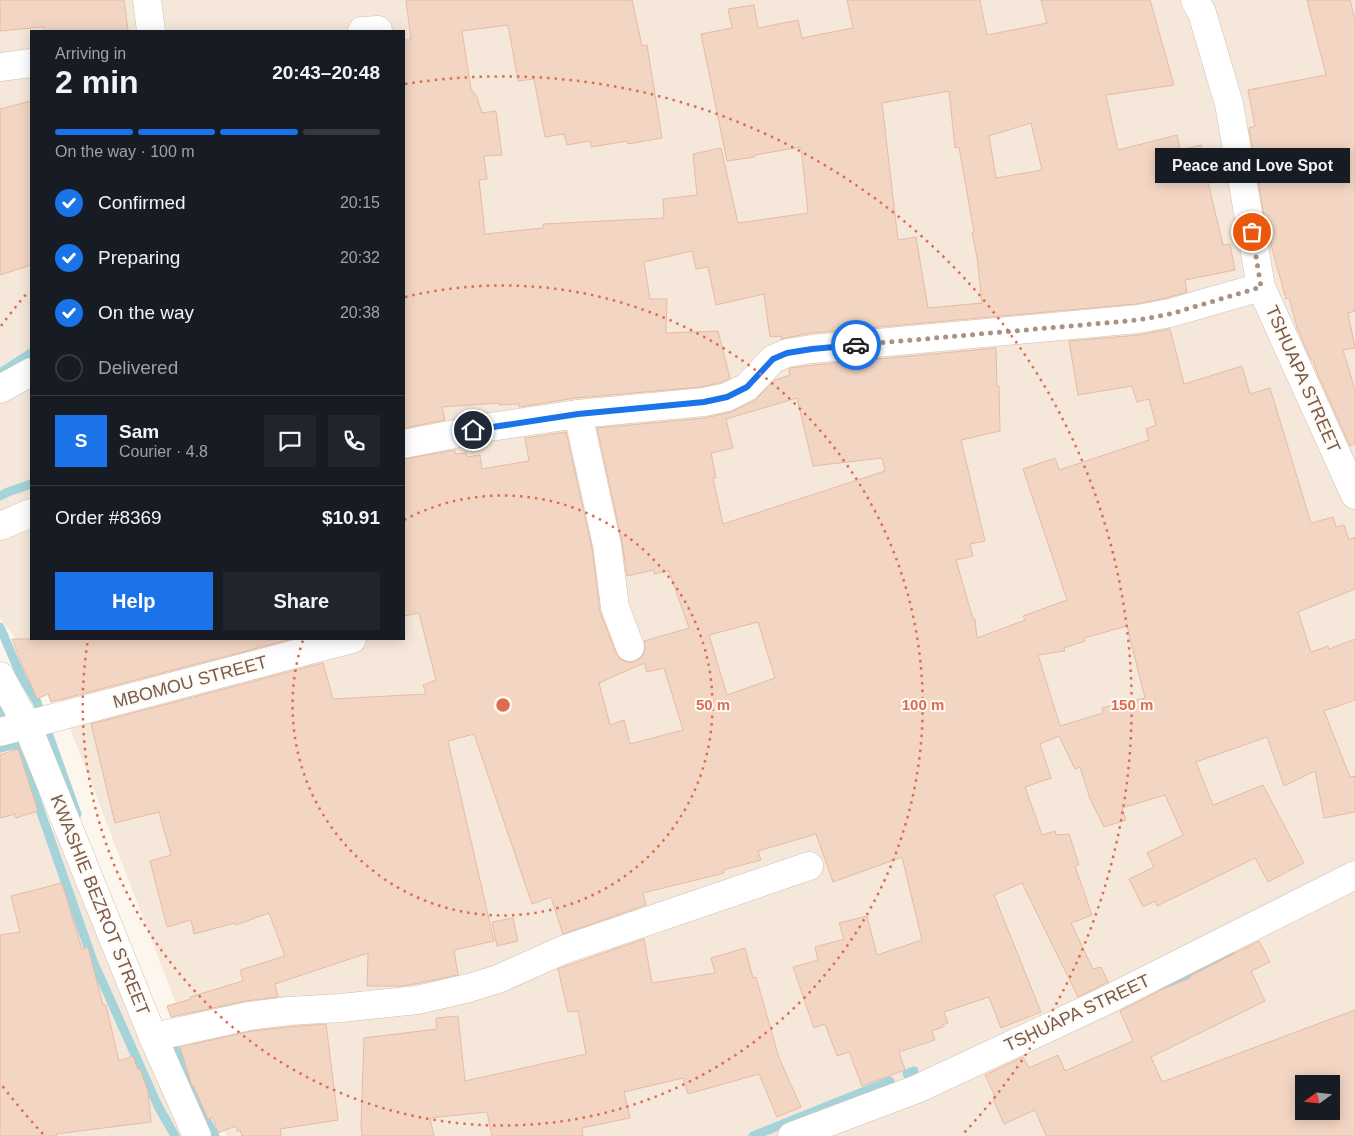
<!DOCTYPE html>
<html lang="en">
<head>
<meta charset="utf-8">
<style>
	body { margin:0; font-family:Helvetica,sans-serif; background:#20242c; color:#f1f3f6; height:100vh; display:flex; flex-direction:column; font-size:19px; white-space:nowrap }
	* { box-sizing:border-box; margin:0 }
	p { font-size:16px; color:#9ea1a6 }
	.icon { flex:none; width:28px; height:28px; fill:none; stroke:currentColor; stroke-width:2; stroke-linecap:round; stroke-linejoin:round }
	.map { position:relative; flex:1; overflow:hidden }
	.side { position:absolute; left:30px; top:30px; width:375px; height:610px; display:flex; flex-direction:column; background:#171b24; border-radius:0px; box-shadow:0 2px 12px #0003 }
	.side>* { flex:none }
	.needle { width:32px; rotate:255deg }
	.fabs { position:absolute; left:1295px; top:1075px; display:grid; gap:10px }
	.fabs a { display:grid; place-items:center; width:45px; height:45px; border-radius:0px; background:#171b24; box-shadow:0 2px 12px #0003; font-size:25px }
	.pin { position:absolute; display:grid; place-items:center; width:42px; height:42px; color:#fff; margin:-21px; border:2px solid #fff; border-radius:50%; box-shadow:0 1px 5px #0007 }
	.courier { position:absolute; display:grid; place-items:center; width:50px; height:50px; margin:-25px; border:4px solid #1a73e8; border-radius:50%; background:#fff; color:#222; box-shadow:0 1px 6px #0007 }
	.bubble { position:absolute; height:35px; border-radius:0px; background:#171b24; box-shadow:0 2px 12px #0003; font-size:16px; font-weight:800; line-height:35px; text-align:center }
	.headline em { font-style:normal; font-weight:800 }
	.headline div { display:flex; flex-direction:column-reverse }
	.headline { display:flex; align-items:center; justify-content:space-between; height:85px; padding:0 25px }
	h1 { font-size:32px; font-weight:800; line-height:38px }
	.bar { display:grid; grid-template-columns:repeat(4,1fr); gap:8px 5px; align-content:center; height:60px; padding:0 25px }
	.bar i { height:6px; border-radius:4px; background:#363941 }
	.bar .selected { background:#1a73e8 }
	.bar p { grid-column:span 4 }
	.line { display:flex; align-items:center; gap:12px; padding:0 25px; border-top:1px solid #363941 }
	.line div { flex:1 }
	.round { display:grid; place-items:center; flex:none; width:52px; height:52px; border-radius:0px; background:#20242c }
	ol { padding:0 25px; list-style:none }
	li { display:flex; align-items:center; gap:15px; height:55px }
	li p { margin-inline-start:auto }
	li .icon { padding:5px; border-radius:50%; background:#1a73e8; color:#fff; stroke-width:4 }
	li:last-child { color:#9ea1a6 }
	li i { width:28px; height:28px; border:2px solid #363941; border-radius:50% }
	.primary-button { display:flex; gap:10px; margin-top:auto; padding:10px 25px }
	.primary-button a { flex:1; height:58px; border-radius:0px; background:#1a73e8; color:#fff; font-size:20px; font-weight:800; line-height:58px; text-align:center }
	.primary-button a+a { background:#20242c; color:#f1f3f6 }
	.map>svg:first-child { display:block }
	.residential { fill:#f5e8da; fill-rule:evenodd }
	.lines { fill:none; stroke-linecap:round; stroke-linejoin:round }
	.stream { stroke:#a5d3da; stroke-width:9 }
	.building { fill:#f3d5c3; stroke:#e6bba3; fill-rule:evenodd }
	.minor-casing { stroke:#d1beb0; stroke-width:29 }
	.minor { stroke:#fff; stroke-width:28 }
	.done { stroke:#a89285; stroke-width:5; stroke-dasharray:0 9 }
	.route { stroke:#1a73e8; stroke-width:6 }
	.ring { fill:none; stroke:#dc6d51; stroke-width:2.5; stroke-dasharray:2.5 5 }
	.labels { text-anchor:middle; stroke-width:4; stroke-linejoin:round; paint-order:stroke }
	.street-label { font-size:18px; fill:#7a5c4d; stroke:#fffaf3 }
	.centre { fill:#dc6d51; stroke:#fffaf3; stroke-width:2.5 }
	.ring-label { font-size:15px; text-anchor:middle; font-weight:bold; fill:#dc6d51; stroke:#fffaf3; stroke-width:4; stroke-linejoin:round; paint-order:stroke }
</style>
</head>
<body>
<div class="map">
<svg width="1355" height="1136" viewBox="0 0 1355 1136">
	<rect width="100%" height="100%" fill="#fdf6ec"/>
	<!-- residential -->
	<g class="residential">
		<path d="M0,0H1355V1136H227L55,689L0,618ZM31,31H404V639H31ZM1304,1084H1331V1111H1304Z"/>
		<polygon points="0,742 107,922 191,1136 0,1136"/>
	</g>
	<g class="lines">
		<!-- stream -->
		<g class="stream">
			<polyline points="0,373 31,353"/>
			<polyline points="0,496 8,492 31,484"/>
			<polyline points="0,627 21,676 37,702 77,814"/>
			<polyline points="0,709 17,744 93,961 158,1106 175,1136"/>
			<polyline points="0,748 17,744"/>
			<polyline points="1163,986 1200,970 1230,953"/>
			<polyline points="169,1037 183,1064 203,1113 215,1136"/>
			<polyline points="907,1074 914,1071"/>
			<polyline points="753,1136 890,1081"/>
		</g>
	</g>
	<!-- building -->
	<g class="building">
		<polygon points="0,0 124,0 128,31 44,31 44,27 0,31"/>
		<path d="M406,0H632L642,46L647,45L662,138L628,144L627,141L591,147L590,141L567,145L564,134L545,137L534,79L518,81L508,25L462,31L471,89L477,97L482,113L496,111L502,155L484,156L487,179L479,180L485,234L543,228V224L664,218L663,199L697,195L693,154L721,148L738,223L808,213L801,147L755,155V157L727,161L701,34L732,28L728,9L754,5L758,28L798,20L802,38L853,28L847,0H980L987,35L1047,23L1041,0H1150L1174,85L1106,95L1118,150L1177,135L1180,150L1201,145L1203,152L1211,150L1216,175L1207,178L1223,245L1230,244L1235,270L1185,280L1187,292L1166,298L1136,304L811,333L781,339V336L770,337L764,294L716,305L708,267L696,269L692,251L644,262L650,299H667L666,333L718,331L730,378L722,382L702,387L576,398L519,407V404L499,405V403L442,407L445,420L404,428V40H411ZM949,91L955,148L959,147L974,232L972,233L977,257L982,303L928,308L916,237L898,240L882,103ZM1031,123L1042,170L996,178L989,136Z"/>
		<polygon points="1307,0 1350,0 1355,19 1355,311 1348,313 1355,348 1343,350 1355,390 1355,444 1350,446 1316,370 1313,360 1311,360 1301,337 1299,331 1298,331 1289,298 1286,299 1266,227 1249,128 1255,126 1248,90 1326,75"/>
		<polygon points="31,101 31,265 0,275 0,109"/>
		<path d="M1170,329L1184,384L1242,366L1250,394L1270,388L1311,523L1333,517L1336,527L1344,525L1349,540L1355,537V589L1298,612L1311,652L1328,646L1329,649L1355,639V700L1324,711L1350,777L1355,776V812L1324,818L1315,771L1284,786L1267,737L1196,762L1213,805L1263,785L1304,863L1268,882L1255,858L1157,906L1155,901L1143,907L1129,879L1154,867L1147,853L1183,835L1165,795L1122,808L1126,820L1104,827L1090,799L1080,767L1075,769L1059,736L1040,744L1051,778L1025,787L1042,835L1055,831L1056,835L1069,834L1079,865L1075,866L1092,915L1071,923L1093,969L1101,967L1108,982L1078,997L1022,883L994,895L1041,1012L1001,1028L989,997L944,1012L948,1023L942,1025L943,1027L932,1031L935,1040L899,1052L905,1070L862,1086L849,1052L837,1056L825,1024L814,1028L793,967L818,960L815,947L844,939L839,923L867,916L877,955L922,940L902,857L833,882L816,834L758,851L761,860L723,870L724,873L643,893L646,905L563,934L551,897L532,904L474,734L448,741L494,941L454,950L458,975L420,983L402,986H367L368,953L275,984L278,997L246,1001L171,1017L167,1006L191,999L190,997L243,981L240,970L285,956L269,913L236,925L235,923L194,934L191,920L167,927L150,861L171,855L159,812L115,823L91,724L323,663L333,699L426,694L423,685L436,680L419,613L404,616V459L455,450V454L466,453L467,457L480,455L482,469L529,461L525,438L566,432L592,548L600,612L616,653L620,659L627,662H635L642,657L645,650L644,641L689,628L669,571L654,574V570L627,576L622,542L597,428L705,418L731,412L754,401L775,380L790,375L789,369L791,368L814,365L996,348L997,386H999L1000,431L961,440L985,541L970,544L973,556L956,560L973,619H975L977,638L1025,620L1023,616L1067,600L1023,469L1055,458L1059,470L1149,440L1146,429L1156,425L1149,399L1137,402L1132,386L1078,395L1069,341L1139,335ZM797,398L813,466L882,458L885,471L723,524L713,478H716L711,453L733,448L726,419ZM758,622L775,678L727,695L709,635ZM1127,626L1145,698L1102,708L1103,713L1060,726L1038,655L1065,651L1064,648L1085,641L1084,638ZM644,663L647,672L664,668L683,730L630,744L624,720L610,725L599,683Z"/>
		<polygon points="12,639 292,639 51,702 48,694 37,699 26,673 25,673"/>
		<polygon points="18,749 38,811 16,818 15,814 0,818 0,755"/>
		<polygon points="62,883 82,949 88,947 103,1005 106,1005 119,1061 133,1056 138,1070 140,1069 148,1091 151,1122 56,1134 57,1136 0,1136 0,935 20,932 11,896"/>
		<polygon points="513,918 518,941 497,946 492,922"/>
		<polygon points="644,939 652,983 715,973 711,958 745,948 753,978 756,977 779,1058 801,1107 777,1117 759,1074 688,1094 683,1078 624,1092 630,1118 582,1128 583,1136 492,1136 487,1112 430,1118 434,1136 362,1136 361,1124 364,1038 437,1029 436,1018 458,1016 465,1081 586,1054 578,1011 568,1012 558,969"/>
		<path d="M1259,941L1270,962L1251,971L1265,1001L1151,1057L1162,1082L1355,1010V1136H1046L1035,1110L1004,1124L993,1099L996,1098L985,1075L1023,1057L1029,1068L1058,1055L1065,1071L1133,1041L1120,1011L1163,989L1190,978V976ZM1304,1084H1331V1111H1304Z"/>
		<polygon points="326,1024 338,1120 280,1129 281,1136 242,1136 240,1130 238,1132 236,1126 218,1133 213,1118 208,1119 193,1085 192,1086 180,1047 252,1031 289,1027"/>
	</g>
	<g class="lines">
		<defs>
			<g id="minor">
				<polyline points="147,0 151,31"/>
				<polyline points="1195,0 1202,13 1229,104 1261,287 1355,495"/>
				<polyline points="362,31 378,30"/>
				<polyline points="0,67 31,63"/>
				<polyline points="0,389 31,372"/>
				<polyline points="578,414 607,545 615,607 630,647"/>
				<polyline points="404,444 490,427 578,414 704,402 727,397 747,387 773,359 787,353 812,349 1138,319 1170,313 1261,287"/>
				<polyline points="0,526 31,513"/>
				<polyline points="0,676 27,725 153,1037 197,1136"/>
				<polyline points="0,732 352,639"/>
				<polyline points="153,1037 249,1016 288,1011 341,1008 417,1000 469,988 498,979 563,950 809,866"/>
				<polyline points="792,1136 917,1089 1101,1003 1355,875"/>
			</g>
		</defs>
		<!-- minor casing -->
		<use href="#minor" class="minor-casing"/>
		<!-- minor -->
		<use href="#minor" class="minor"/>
	</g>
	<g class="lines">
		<!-- done -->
		<polyline class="done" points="856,345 1138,320 1170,314 1261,287 1252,232"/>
		<!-- route -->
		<polyline class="route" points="473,430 578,414 704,402 727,397 747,387 773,359 787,353 812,349 856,345"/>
	</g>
	<!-- distance rings -->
	<g class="ring">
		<path d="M404 520A210 210 0 1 1 303 640"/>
		<path d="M405 297A420 420 0 1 1 88 639"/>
		<path d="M43 1134A629 629 0 0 1 1 1084M1 326A629 629 0 0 1 28 292M405 84A629 629 0 0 1 963 1134"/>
	</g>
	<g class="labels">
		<!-- street labels -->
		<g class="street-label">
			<text transform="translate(1303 379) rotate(66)" y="6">TSHUAPA STREET</text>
			<text transform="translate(190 682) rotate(-15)" y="6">MBOMOU STREET</text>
			<text transform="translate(100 905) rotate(68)" y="6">KWASHIE BEZROT STREET</text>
			<text transform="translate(1077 1013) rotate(-25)" y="6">TSHUAPA STREET</text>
		</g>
	</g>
	<circle cx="503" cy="705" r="8" class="centre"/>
	<g class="ring-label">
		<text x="713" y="710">50 m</text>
		<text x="923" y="710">100 m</text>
		<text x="1132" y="710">150 m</text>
	</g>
</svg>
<div class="fabs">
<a><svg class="needle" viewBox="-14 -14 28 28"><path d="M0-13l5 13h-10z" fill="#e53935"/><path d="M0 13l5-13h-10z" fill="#9ea1a6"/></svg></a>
</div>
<div class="pin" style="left:1252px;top:232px;background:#ea580c"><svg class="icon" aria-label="bag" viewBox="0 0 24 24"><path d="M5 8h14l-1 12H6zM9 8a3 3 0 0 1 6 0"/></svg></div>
<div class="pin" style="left:473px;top:430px;background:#1f2937"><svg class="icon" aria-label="home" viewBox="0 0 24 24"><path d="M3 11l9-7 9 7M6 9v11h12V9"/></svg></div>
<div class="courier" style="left:856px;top:345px"><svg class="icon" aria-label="car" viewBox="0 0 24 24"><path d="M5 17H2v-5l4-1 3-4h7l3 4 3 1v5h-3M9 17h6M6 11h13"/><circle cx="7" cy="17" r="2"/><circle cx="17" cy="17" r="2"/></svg></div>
<div class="bubble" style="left:1155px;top:148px;width:195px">Peace and Love Spot</div>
<section class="side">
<div class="headline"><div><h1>2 min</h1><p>Arriving in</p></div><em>20:43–20:48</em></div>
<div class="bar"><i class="selected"></i><i class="selected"></i><i class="selected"></i><i></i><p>On the way · 100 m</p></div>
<ol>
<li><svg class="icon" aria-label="check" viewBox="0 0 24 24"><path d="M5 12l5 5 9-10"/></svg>Confirmed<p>20:15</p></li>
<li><svg class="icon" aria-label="check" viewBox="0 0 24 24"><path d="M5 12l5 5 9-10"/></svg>Preparing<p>20:32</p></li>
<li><svg class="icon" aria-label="check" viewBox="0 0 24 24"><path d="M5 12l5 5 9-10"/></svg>On the way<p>20:38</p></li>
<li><i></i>Delivered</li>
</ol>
<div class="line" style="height:90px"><b class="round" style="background:#1a73e8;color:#fff">S</b><div><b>Sam</b><p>Courier · 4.8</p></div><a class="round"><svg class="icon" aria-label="chat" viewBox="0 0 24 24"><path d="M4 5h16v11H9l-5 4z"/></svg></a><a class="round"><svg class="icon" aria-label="phone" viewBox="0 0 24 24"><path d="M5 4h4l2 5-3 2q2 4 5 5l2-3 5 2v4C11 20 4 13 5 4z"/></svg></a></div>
<div class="line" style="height:65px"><div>Order #8369</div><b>$10.91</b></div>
<div class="primary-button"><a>Help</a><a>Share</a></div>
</section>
</div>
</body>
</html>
